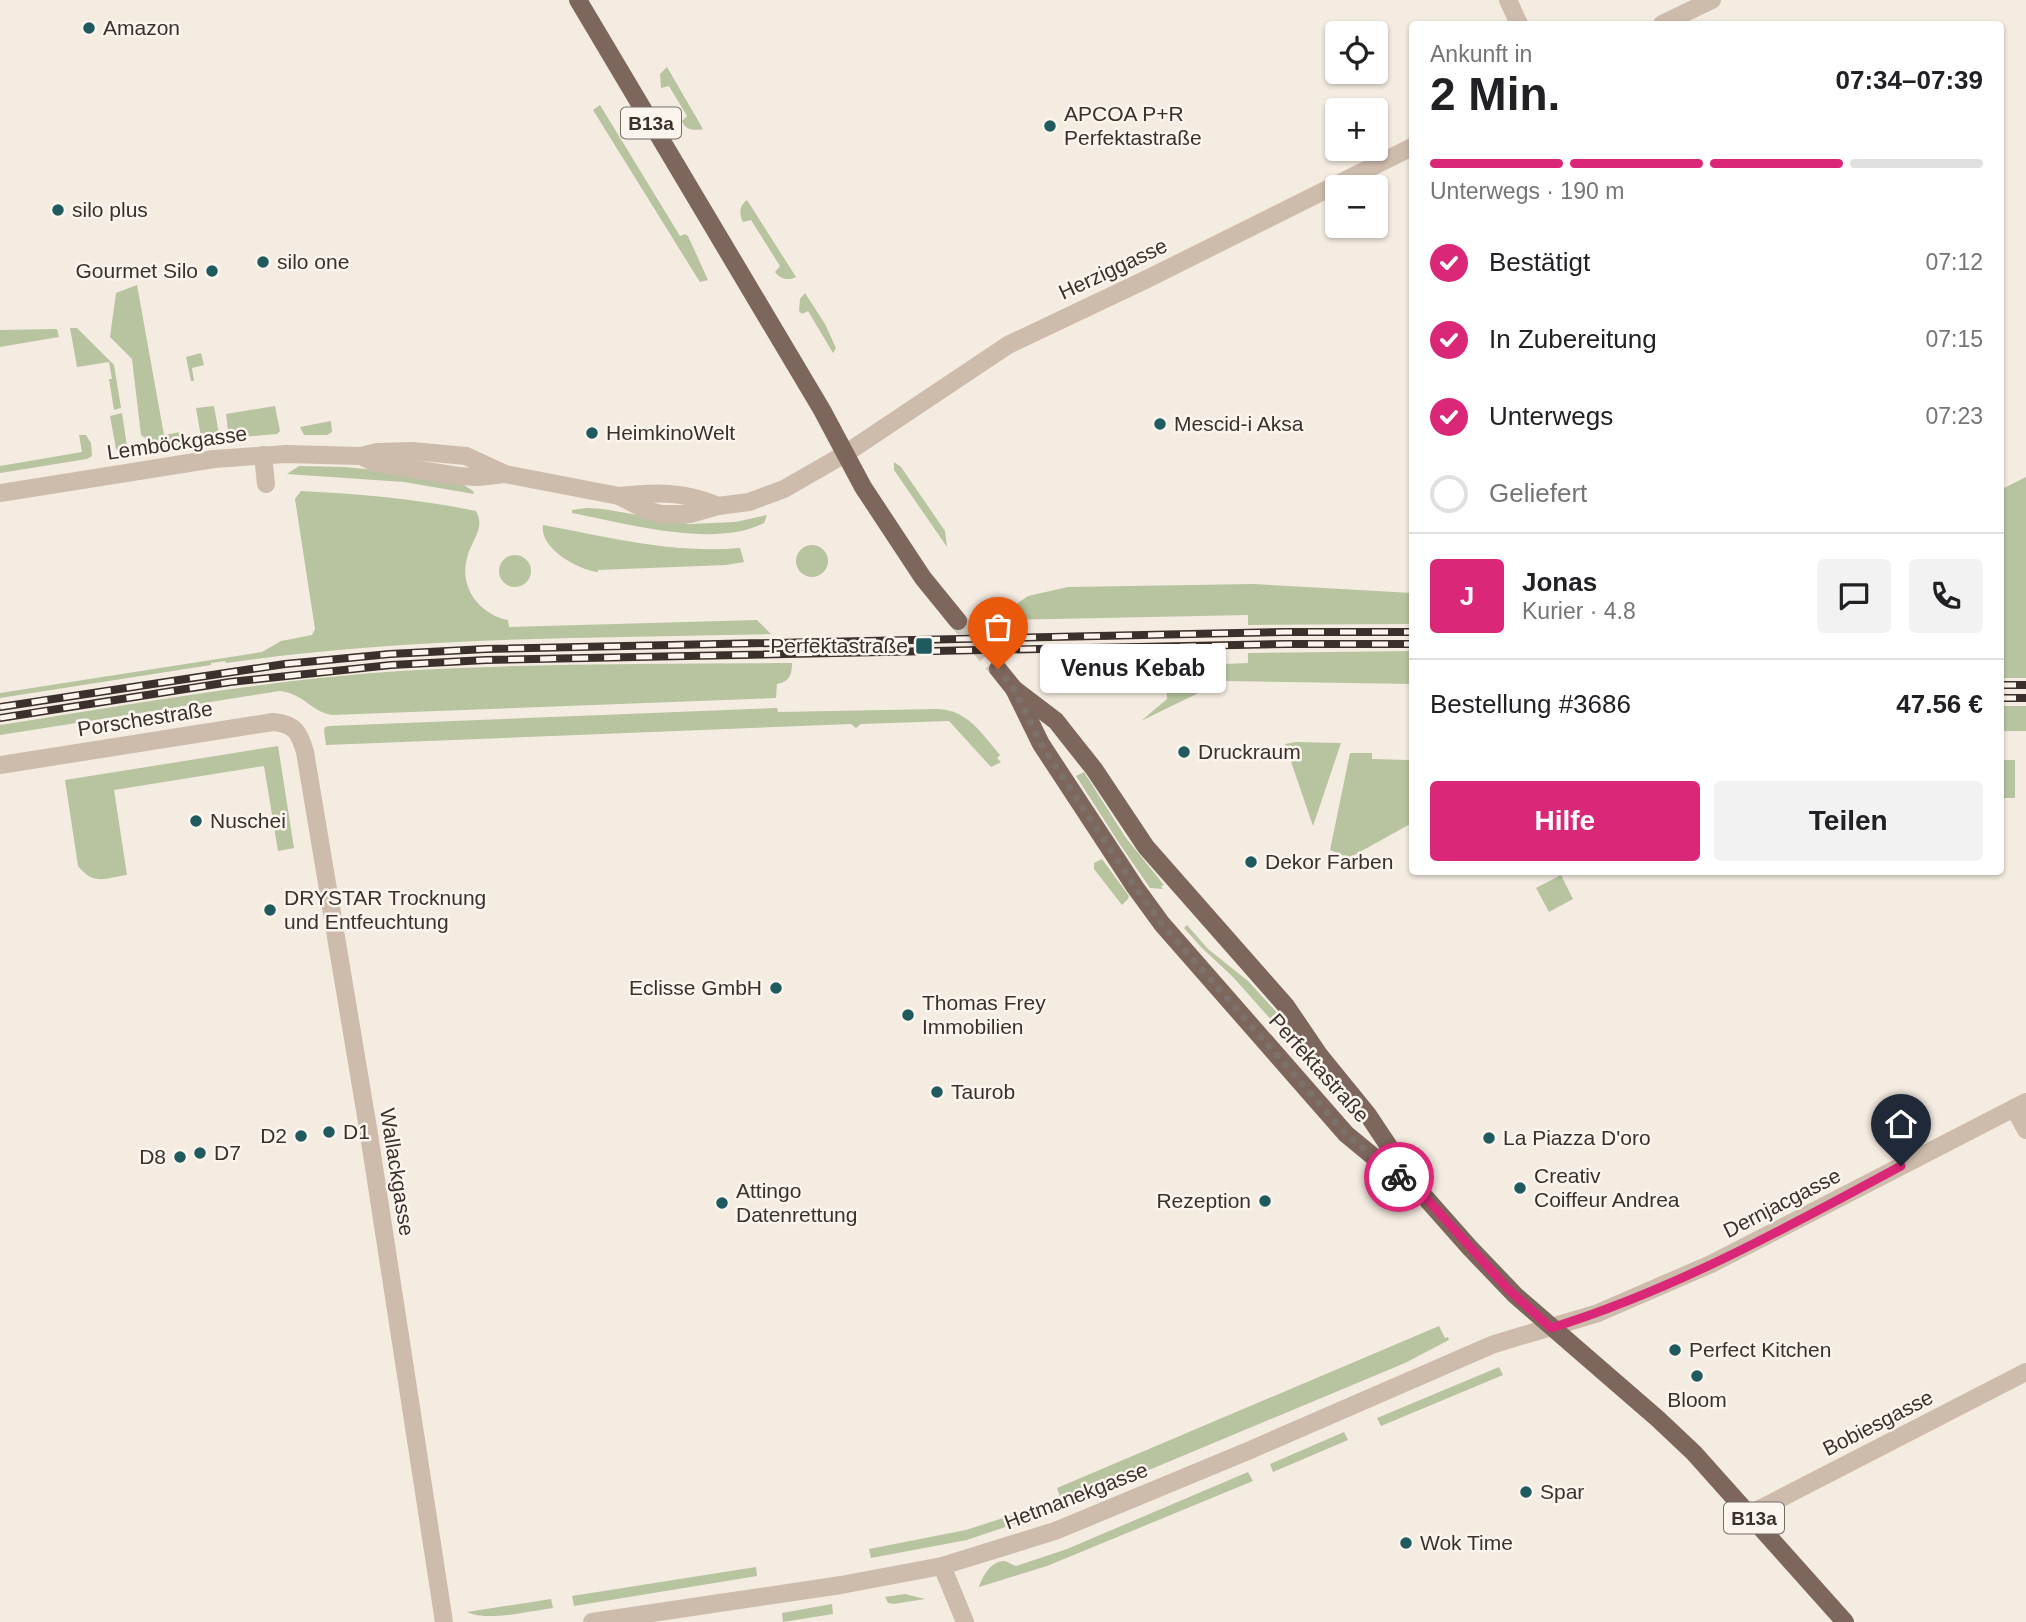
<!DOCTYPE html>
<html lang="de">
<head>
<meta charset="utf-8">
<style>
	body { margin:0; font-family:Helvetica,sans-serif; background:#f2f2f2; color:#202124; height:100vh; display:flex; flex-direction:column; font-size:26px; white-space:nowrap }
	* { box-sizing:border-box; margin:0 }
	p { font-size:23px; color:#757577 }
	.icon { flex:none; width:38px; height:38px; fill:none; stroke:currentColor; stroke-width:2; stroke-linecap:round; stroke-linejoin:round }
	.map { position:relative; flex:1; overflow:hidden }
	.details { position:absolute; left:1409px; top:21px; width:595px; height:854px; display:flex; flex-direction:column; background:#fff; border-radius:7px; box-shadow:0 2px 5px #0004 }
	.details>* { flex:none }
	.fabs { position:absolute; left:1325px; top:21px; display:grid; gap:14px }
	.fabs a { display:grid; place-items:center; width:63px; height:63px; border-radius:7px; background:#fff; box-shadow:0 2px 5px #0004; font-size:35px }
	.pin { position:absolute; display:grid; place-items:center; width:60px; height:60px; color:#fff; margin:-72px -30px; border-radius:50% 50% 50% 0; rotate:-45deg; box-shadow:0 0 7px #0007 }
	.pin .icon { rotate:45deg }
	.courier { position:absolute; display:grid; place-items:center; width:70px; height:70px; margin:-35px; border:5px solid #db2777; border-radius:50%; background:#fff; color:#222; box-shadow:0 2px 9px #0007 }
	.bubble { position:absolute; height:49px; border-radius:7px; background:#fff; box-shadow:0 2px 5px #0004; font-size:23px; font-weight:700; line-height:49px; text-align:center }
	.overview em { font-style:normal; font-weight:700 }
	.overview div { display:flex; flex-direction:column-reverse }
	.overview { display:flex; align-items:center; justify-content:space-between; height:119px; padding:0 21px }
	h1 { font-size:46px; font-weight:700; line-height:52px }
	.bar { display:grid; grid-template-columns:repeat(4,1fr); gap:10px 7px; align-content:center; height:84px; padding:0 21px }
	.bar i { height:9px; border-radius:5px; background:#e0e0e0 }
	.bar .active { background:#db2777 }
	.bar p { grid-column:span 4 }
	.line { display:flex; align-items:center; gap:18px; padding:0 21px; border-top:2px solid #e0e0e0 }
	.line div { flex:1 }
	.round { display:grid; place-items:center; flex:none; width:74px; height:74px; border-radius:7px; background:#f2f2f2 }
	ol { padding:0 21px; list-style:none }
	li { display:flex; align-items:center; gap:21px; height:77px }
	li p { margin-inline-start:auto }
	li .icon { padding:7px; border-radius:50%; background:#db2777; color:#fff; stroke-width:4 }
	li:last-child { color:#757577 }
	li i { width:38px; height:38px; border:4px solid #e0e0e0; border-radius:50% }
	.primary-button { display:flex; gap:14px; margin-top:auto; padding:14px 21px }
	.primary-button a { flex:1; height:80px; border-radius:7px; background:#db2777; color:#fff; font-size:28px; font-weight:700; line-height:80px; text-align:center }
	.primary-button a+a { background:#f2f2f2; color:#202124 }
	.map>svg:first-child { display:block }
	.green { fill:#b8c4a0 }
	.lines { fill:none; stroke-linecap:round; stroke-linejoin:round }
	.primary-tunnel { stroke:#cfc6bd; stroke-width:18; stroke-dasharray:18 9; stroke-linecap:butt }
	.minor { stroke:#cdbbac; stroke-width:18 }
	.primary { stroke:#7d675c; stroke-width:18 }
	.rail-casing { stroke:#3b302b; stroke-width:8 }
	.rail { stroke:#fbf5ee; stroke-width:5; stroke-dasharray:16; stroke-linecap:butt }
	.done { stroke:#7c716b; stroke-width:7; stroke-dasharray:0 12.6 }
	.route { stroke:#db2777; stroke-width:9 }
	.poi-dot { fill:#1f5a5e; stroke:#fbf5ee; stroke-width:2.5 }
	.labels { text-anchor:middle; stroke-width:5; stroke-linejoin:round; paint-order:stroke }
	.shield { fill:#fbf5ee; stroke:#756b66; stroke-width:2 }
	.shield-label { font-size:19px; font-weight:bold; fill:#3b302b }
	.poi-label { font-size:21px; fill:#3b302b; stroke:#fbf5ee; text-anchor:start }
	.street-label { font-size:21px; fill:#3b302b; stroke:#fbf5ee }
</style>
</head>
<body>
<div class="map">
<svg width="2026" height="1622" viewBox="0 0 2026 1622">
	<rect width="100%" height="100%" fill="#f4ebe1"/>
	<!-- green -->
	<g class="green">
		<path d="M667,67L703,129C694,131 685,130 682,121L687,116L669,86L661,88L660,74Z"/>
		<polygon points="600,105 680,236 685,234 688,236 708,280 700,282 698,279 593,110"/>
		<path d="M747,200L796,277C788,281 780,279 775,272L780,266L751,220L743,222C739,214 739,206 747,200Z"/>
		<polygon points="137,285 164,435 180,432 181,441 176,445 157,448 141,435 132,359 110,337 116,293"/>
		<polygon points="805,293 825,324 836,348 833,353 808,311 802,314 799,311 800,299"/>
		<polygon points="70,328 77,328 114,365 121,408 114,410 109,379 112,379 109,362 77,367"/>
		<polygon points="57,329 59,337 0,347 0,330"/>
		<polygon points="201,353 204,365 192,368 194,381 191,381 186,357"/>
		<polygon points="214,406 220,440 206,441 201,437 196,408"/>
		<polygon points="275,406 280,431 277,434 229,438 226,414"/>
		<polygon points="122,413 128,453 118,452 116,449 110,416"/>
		<polygon points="331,421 332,432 327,435 304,435 300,427"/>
		<polygon points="79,435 86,435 91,443 92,456 87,459 0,473 0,466 82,452"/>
		<polygon points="894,462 901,467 945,531 947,547 894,470"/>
		<polygon points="299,466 344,467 429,475 456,480 473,491 474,494 404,482 287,474"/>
		<polygon points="2026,477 2026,678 2000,678 2000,490"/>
		<path d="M301,491C360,494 418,499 476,511C486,529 471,540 467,558C459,587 479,614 508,620L509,627L757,620L771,634C589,638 406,637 226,663L225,661L211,663V665L0,698V693L262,652L281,641L312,635L315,629L295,499Z"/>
		<path d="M587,508L603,509L690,524L735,522L767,515L764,523C713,549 626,523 572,513V510Z"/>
		<path d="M543,525C609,537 673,554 740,548L744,562L726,565L598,570V572C578,570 539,548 543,525Z"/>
		<circle cx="812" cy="561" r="16"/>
		<circle cx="515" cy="571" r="16"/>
		<polygon points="1253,584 1412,593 1412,624 1248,625 1248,615 999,620 1009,609 1028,596 1068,587"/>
		<polygon points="1412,651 1412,684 1223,681 1141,721 1167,699 1166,674 1224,673 1224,664 1248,663 1248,653"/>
		<path d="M792,663C792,675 789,682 777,684L776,698L332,715C312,712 304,694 280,691L0,735V725C133,704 266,680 400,671C530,663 661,664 792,663Z"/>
		<polygon points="1084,667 1058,689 1040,668"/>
		<rect x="2000" y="706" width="26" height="25"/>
		<path d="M777,708L778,712L938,709C968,710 982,734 1000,755L997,758L1001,762L991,767L949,721L861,724L856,728L851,724L326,745L324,730L325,727L330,726Z"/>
		<polygon points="1296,742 1341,743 1313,826 1285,744"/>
		<path d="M278,746L294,848L278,851L264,766L114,790L127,875C105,878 94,886 78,866L65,780Z"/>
		<polygon points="1350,753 1372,753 1372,759 1409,760 1410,754 1412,754 1412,823 1349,858 1330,850"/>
		<rect x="2000" y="760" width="15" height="38"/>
		<polygon points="1084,772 1126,838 1164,885 1161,886 1163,889 1150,888 1119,843 1076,776"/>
		<polygon points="1102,859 1129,896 1128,899 1122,905 1094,869 1094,863"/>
		<polygon points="1561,875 1573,899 1549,912 1536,888"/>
		<polygon points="1187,925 1208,949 1248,981 1281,1017 1274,1023 1233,977 1201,947 1184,928"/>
		<polygon points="1439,1326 1445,1338 1448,1337 1449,1340 1405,1363 1051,1511 1048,1502 1060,1497 1057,1488"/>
		<polygon points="1499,1367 1503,1375 1381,1426 1377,1418"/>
		<polygon points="1344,1432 1348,1440 1273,1472 1270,1464"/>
		<path d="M1248,1472L1253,1481L1047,1566L979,1587C982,1577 991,1561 1004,1561C1009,1562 1012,1565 1016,1566L1067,1549Z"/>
		<polygon points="1028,1510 1032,1518 967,1540 871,1558 869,1549 966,1530"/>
		<polygon points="756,1567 757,1576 574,1606 572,1596"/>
		<polygon points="905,1594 925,1599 893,1604 888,1603 885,1597"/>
		<path d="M551,1599L553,1608C530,1611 487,1622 467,1612Z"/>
		<polygon points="832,1604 833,1614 783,1622 782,1613"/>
	</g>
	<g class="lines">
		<!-- primary-tunnel -->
		<polyline class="primary-tunnel" points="958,621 998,669"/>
		<!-- minor -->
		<g class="minor">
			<polyline points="1508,0 1519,24"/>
			<polyline points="1662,24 1712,0"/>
			<polyline points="263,455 266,484"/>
			<polyline points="361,456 376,463 458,476 478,477 505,474"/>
			<polyline points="0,493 214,459 286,454 361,456 377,452 412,451 466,456 505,474 619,496 646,510 661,514 690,514 718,506 749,502 784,489 845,454 1008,345 1145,280 1412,147"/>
			<path d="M619,496C655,492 685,491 718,506"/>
			<path d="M0,765L273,722C295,724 299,732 305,752L368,1128L444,1622"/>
			<polyline points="2014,1108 2026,1130"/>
			<polyline points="1750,1514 2026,1372"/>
			<polyline points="942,1566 965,1622"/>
			<polyline points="592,1622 841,1585 942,1566 1055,1531 1248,1451 1494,1344 1598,1313 1711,1264 2026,1102"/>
		</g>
		<!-- primary -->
		<g class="primary">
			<polyline points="578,0 822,410 863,487 923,578 958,621"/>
			<polyline points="998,669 1014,689 1041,744 1135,887 1162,924 1346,1134 1392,1172 1408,1182"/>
			<polyline points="1014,689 1056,721 1067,735 1094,769 1146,847 1286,1006 1320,1056 1368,1115 1416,1187 1470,1248 1515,1295 1658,1419 1694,1453 1845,1622"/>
		</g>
		<defs>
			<g id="rail">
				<polyline points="2000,685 2026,685"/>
				<polyline points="2000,698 2026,698"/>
				<polyline points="0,707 285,664 390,654 486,649 1285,632 1412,632"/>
				<polyline points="0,718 230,682 391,665 486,660 1287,644 1412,644"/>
			</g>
		</defs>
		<!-- rail casing -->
		<use href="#rail" class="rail-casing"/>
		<!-- rail -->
		<use href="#rail" class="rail"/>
	</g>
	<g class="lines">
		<!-- done -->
		<polyline class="done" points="998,669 1014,689 1041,744 1135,887 1162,924 1346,1134 1399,1177"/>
		<!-- route -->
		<path class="route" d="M1399,1177L1416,1187L1509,1290L1551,1328C1674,1290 1788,1227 1901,1166"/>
	</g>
	<!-- markers -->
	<g class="poi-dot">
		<circle cx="89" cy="28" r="7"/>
		<circle cx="1050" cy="126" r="7"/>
		<circle cx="58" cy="210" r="7"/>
		<circle cx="263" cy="262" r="7"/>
		<circle cx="212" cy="271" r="7"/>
		<circle cx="1160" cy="424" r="7"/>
		<circle cx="592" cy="433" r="7"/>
		<rect x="915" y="637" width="18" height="18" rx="3.5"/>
		<circle cx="1184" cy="752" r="7"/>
		<circle cx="196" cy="821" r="7"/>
		<circle cx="1251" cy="862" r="7"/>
		<circle cx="270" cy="910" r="7"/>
		<circle cx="776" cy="988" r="7"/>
		<circle cx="908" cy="1015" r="7"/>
		<circle cx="937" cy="1092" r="7"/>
		<circle cx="329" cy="1132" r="7"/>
		<circle cx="301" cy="1136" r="7"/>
		<circle cx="1489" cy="1138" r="7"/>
		<circle cx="200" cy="1153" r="7"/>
		<circle cx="180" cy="1157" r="7"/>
		<circle cx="1520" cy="1188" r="7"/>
		<circle cx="1265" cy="1201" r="7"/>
		<circle cx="722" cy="1203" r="7"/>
		<circle cx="1675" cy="1350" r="7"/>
		<circle cx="1697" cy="1376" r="7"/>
		<circle cx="1526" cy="1492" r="7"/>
		<circle cx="1406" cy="1543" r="7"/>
	</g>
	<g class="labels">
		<!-- shield labels -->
		<g class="shield">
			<rect x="621" y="107.5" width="60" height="31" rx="5"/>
			<rect x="1724" y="1502.5" width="60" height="31" rx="5"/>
		</g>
		<g class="shield-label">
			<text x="651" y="130">B13a</text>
			<text x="1754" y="1525">B13a</text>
		</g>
		<!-- poi labels -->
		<g class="poi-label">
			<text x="103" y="35">Amazon</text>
			<text x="1064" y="121">APCOA P+R<tspan x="1064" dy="24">Perfektastraße</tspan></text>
			<text x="72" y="217">silo plus</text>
			<text x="277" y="269">silo one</text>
			<text x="198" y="278" text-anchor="end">Gourmet Silo</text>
			<text x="1174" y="431">Mescid-i Aksa</text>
			<text x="606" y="440">HeimkinoWelt</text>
			<text x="908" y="653" text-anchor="end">Perfektastraße</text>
			<text x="1198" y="759">Druckraum</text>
			<text x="210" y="828">Nuschei</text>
			<text x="1265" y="869">Dekor Farben</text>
			<text x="284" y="905">DRYSTAR Trocknung<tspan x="284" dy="24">und Entfeuchtung</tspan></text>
			<text x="762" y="995" text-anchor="end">Eclisse GmbH</text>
			<text x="922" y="1010">Thomas Frey<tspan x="922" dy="24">Immobilien</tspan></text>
			<text x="951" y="1099">Taurob</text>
			<text x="343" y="1139">D1</text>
			<text x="287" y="1143" text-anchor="end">D2</text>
			<text x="1503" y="1145">La Piazza D'oro</text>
			<text x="214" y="1160">D7</text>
			<text x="166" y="1164" text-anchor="end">D8</text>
			<text x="1534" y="1183">Creativ<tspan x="1534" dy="24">Coiffeur Andrea</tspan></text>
			<text x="736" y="1198">Attingo<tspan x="736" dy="24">Datenrettung</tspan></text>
			<text x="1251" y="1208" text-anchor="end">Rezeption</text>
			<text x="1689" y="1357">Perfect Kitchen</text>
			<text x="1697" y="1407" text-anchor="middle">Bloom</text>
			<text x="1540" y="1499">Spar</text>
			<text x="1420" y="1550">Wok Time</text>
		</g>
		<!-- street labels -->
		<g class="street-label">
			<text transform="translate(1113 269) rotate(-25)" y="7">Herziggasse</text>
			<text transform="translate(177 443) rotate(-8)" y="7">Lemböckgasse</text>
			<text transform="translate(145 719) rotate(-9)" y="7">Porschestraße</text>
			<text transform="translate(1319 1068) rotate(48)" y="7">Perfektastraße</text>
			<text transform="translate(397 1172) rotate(81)" y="7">Wallackgasse</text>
			<text transform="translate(1782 1203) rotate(-27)" y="7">Dernjacgasse</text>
			<text transform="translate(1878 1423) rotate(-27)" y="7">Bobiesgasse</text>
			<text transform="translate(1076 1496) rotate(-21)" y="7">Hetmanekgasse</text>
		</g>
	</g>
</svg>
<div class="fabs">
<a><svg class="icon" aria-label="locate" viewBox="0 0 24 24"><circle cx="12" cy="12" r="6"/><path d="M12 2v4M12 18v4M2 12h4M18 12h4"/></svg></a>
<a>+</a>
<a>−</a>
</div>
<div class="pin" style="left:998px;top:669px;background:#ea580c"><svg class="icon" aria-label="bag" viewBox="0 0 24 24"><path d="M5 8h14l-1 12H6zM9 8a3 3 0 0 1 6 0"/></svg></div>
<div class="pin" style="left:1901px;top:1166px;background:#1f2937"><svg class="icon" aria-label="home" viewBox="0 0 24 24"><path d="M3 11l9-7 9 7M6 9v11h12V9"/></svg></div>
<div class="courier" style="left:1399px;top:1177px"><svg class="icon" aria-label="bike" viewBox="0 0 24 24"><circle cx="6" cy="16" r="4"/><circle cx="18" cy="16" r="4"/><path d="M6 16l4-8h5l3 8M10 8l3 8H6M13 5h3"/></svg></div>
<div class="bubble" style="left:1040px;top:644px;width:186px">Venus Kebab</div>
<section class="details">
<div class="overview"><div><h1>2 Min.</h1><p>Ankunft in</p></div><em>07:34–07:39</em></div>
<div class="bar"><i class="active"></i><i class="active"></i><i class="active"></i><i></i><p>Unterwegs · 190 m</p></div>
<ol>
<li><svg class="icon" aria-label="check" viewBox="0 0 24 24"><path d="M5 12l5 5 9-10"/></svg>Bestätigt<p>07:12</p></li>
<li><svg class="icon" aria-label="check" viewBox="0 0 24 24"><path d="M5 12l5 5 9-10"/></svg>In Zubereitung<p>07:15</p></li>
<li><svg class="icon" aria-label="check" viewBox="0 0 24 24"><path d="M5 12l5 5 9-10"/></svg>Unterwegs<p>07:23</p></li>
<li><i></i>Geliefert</li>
</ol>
<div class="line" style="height:126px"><b class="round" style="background:#db2777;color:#fff">J</b><div><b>Jonas</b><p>Kurier · 4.8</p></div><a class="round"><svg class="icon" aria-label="chat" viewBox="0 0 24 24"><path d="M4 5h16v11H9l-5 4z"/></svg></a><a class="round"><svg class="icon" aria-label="phone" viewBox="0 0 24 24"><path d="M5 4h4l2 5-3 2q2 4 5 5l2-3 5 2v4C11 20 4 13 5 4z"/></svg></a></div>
<div class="line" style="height:91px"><div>Bestellung #3686</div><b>47.56 €</b></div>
<div class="primary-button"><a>Hilfe</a><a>Teilen</a></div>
</section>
</div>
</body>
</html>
